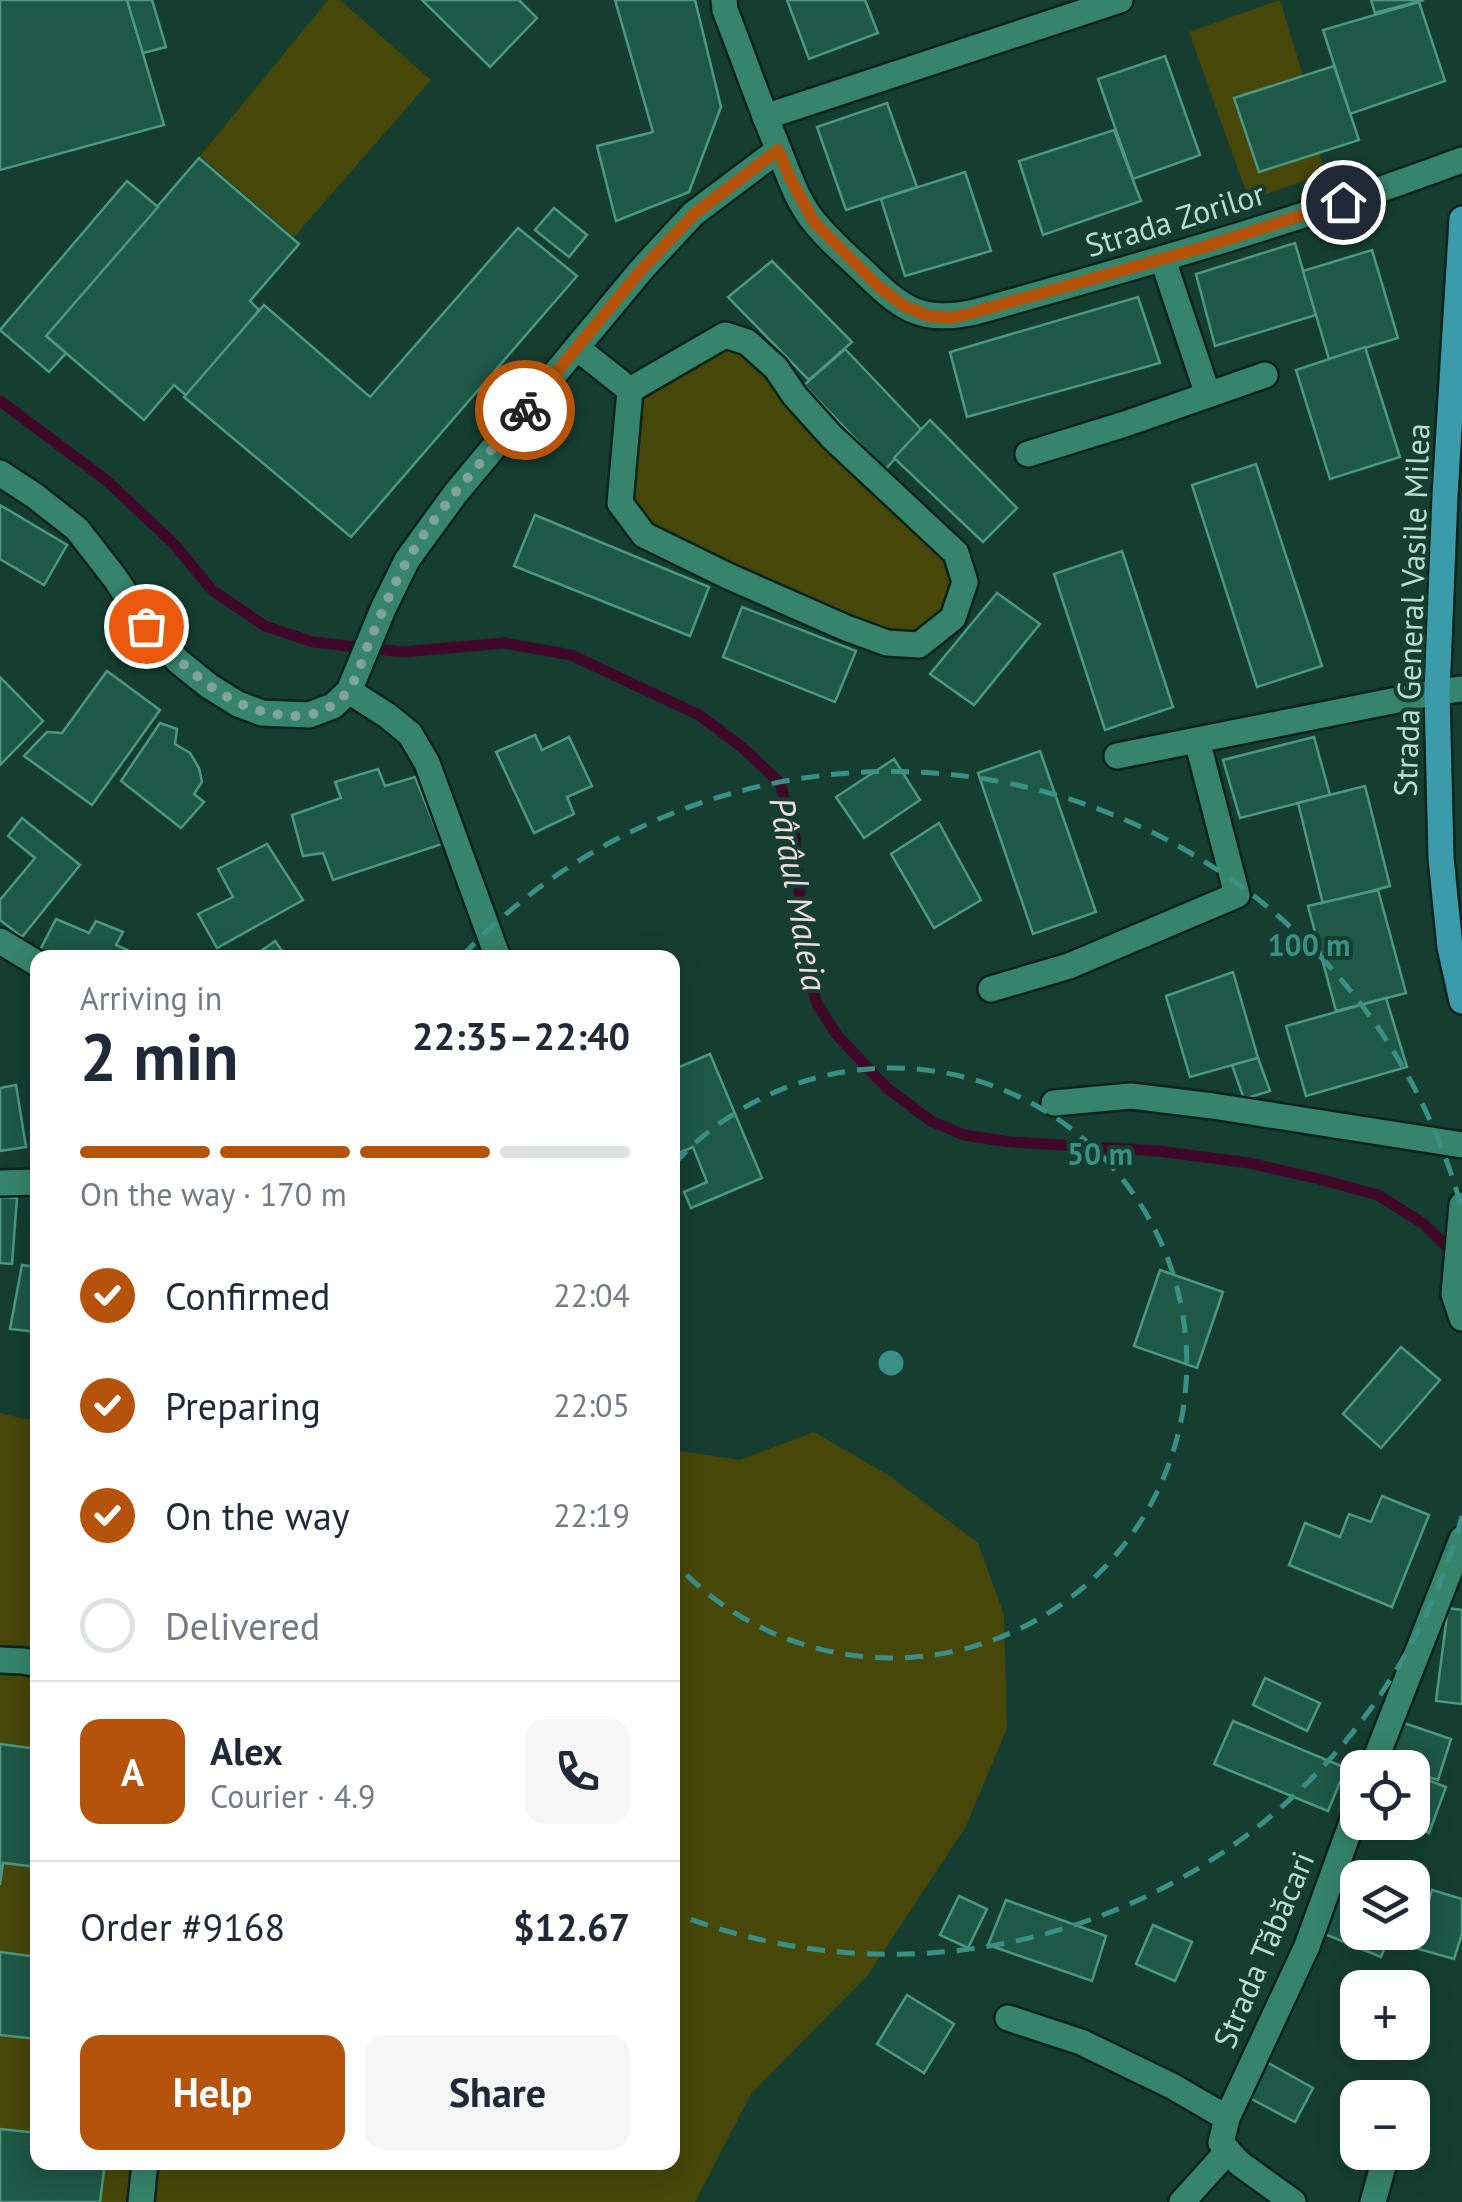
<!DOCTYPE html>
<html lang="en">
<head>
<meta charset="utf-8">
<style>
	body { margin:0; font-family:"PT Sans",sans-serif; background:#f6f6f7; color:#1f2937; height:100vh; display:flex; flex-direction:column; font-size:38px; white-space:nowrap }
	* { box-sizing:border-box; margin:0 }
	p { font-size:32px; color:#747a83 }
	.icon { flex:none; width:55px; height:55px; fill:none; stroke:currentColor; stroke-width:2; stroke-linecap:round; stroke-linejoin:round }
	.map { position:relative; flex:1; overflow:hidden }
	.panel { position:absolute; left:30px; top:950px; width:650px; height:1220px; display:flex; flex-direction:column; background:#fff; border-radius:20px; box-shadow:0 5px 25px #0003 }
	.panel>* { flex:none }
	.controls { position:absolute; left:1340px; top:1750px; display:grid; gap:20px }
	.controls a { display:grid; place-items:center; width:90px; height:90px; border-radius:20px; background:#fff; box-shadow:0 5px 25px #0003; font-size:50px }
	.pin { position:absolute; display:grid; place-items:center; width:85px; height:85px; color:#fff; margin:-42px; border:5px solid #fff; border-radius:50%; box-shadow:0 2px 10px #0007 }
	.courier { position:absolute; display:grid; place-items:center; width:100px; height:100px; margin:-50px; border:8px solid #b45309; border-radius:50%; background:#fff; color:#222; box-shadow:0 2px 12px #0007 }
	.head em { font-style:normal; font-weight:700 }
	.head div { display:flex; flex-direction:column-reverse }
	.head { display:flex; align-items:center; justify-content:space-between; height:170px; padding:0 50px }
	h1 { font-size:65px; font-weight:700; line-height:75px }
	.bar { display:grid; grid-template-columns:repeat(4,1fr); gap:15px 10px; align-content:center; height:120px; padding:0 50px }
	.bar i { height:12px; border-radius:8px; background:#e0e1e3 }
	.bar .active { background:#b45309 }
	.bar p { grid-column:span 4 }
	.line { display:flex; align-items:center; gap:25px; padding:0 50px; border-top:2px solid #e0e1e3 }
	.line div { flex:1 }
	.round { display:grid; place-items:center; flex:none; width:105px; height:105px; border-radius:20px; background:#f6f6f7 }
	ol { padding:0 50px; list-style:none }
	li { display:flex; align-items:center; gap:30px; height:110px }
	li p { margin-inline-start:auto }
	li .icon { padding:10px; border-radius:50%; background:#b45309; color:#fff; stroke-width:4 }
	li:last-child { color:#747a83 }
	li i { width:55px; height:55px; border:5px solid #e0e1e3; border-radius:50% }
	.primary-button { display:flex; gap:20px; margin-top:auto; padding:20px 50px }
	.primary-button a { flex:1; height:115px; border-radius:20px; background:#b45309; color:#fff; font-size:40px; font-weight:700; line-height:115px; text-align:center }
	.primary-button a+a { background:#f6f6f7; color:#1f2937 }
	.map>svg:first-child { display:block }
	.green { fill:#47470a }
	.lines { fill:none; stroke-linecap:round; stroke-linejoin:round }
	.stream { stroke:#3f0829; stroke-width:11 }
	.building { fill:#1e5846; stroke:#4c9980; stroke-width:2.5 }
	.minor-casing { stroke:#0a231b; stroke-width:30 }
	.major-casing { stroke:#0a231b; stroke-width:30 }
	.minor { stroke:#36846b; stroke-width:25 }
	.major { stroke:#3b9bab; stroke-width:25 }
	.done { stroke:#80a598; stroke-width:10; stroke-dasharray:0 18 }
	.route { stroke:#b45309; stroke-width:12 }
	.ring { fill:none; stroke:#3a9086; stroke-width:5; stroke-dasharray:18 12 }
	.labels { text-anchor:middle; stroke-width:8; stroke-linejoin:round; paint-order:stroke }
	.street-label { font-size:32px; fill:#b9ddcf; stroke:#153e31 }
	.water-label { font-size:35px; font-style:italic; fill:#f1dae4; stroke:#153e31 }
	.centre { fill:#3a9086; stroke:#153e31; stroke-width:5 }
	.ring-label { font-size:30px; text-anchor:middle; font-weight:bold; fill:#3a9086; stroke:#153e31; stroke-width:8; stroke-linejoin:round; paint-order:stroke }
</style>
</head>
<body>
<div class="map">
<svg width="1462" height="2202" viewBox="0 0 1462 2202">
	<rect width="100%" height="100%" fill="#153e31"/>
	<!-- green -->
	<g class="green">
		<polygon points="328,0 340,0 431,80 294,237 200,156"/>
		<polygon points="1280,0 1303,76 1235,99 1259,172 1319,153 1326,173 1249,200 1189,32"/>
		<polygon points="724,342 745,348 946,556 958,581 945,616 915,639 880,635 647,530 625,498 635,400"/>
		<polygon points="0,1413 38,1422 38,2162 672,2162 673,1450 740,1460 814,1432 888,1475 978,1543 1004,1615 1007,1728 966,1826 868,1975 751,2094 695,2202 0,2202"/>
	</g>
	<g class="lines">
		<!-- stream -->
		<polyline class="stream" points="0,401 106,480 174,544 212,590 265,626 313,642 403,652 504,643 571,655 699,715 742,747 780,783 795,837 805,961 817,1004 837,1035 887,1088 931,1121 964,1135 1010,1142 1159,1151 1249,1163 1319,1179 1378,1195 1424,1224 1455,1255"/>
	</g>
	<!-- building -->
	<g class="building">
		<polygon points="0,0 127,0 164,125 0,170"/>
		<polygon points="127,0 152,0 166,47 143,53"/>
		<polygon points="422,0 519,0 537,18 490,67"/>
		<polygon points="615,0 695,0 721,107 689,192 616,221 597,146 653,132"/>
		<polygon points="787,0 865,0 878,33 809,59"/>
		<polygon points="1371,0 1424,0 1375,13"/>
		<polygon points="1419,2 1445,81 1350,114 1323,30"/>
		<polygon points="1165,56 1200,155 1133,179 1098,79"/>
		<polygon points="1334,66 1359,140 1259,172 1234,98"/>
		<polygon points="887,103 917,187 846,210 817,127"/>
		<polygon points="1114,130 1141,201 1043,235 1019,161"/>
		<polygon points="199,158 299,244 250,301 259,310 187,396 174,385 144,420 46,336"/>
		<polygon points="965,172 991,251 905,276 881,199"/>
		<polygon points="127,181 158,207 46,336 66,353 49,372 0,330"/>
		<polygon points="554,208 587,235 569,257 535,230"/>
		<polygon points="518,228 577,276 351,537 184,397 264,305 370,397"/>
		<polygon points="1295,243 1316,315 1215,346 1196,274"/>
		<polygon points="1372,250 1398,338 1329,359 1303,271"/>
		<polygon points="772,261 852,342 809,380 728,297"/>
		<polygon points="1138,297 1160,363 967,417 950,352"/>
		<polygon points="1365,347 1400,457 1330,479 1296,370"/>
		<polygon points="845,349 921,429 885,470 804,385"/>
		<polygon points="930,420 1017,508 983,542 894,458"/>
		<polygon points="1256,464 1322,666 1257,687 1192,485"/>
		<polygon points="0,505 67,545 44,585 0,559"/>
		<polygon points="535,515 709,587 690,636 514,566"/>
		<polygon points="1122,551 1173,707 1105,730 1054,574"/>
		<polygon points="997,593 1040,624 974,705 930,674"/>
		<polygon points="742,607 856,651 835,702 723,657"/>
		<polygon points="107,671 160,710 92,805 24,756 47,732 62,733"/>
		<polygon points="0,677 43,721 0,765"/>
		<polygon points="160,723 177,729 175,744 190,753 199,768 202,782 194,794 204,802 181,828 121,781"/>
		<polygon points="535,735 542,750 569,737 592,786 567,797 574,814 534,833 496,752"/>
		<polygon points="1314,737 1330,795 1240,818 1223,760"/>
		<polygon points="1040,751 1096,912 1033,934 978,773"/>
		<polygon points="894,759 920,800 864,838 836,797"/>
		<polygon points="378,769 385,786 415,777 442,844 333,880 323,853 303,856 292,815 341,798 335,782"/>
		<polygon points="1365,786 1390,886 1323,904 1298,803"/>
		<polygon points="22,818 80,865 22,937 0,920 0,900 35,858 8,836"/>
		<polygon points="939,823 981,900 934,928 891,854"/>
		<polygon points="267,844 303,900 217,948 198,914 233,897 218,869"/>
		<polygon points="1378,890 1406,993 1336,1011 1308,906"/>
		<polygon points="56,919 89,933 96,921 123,932 116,945 142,957 47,958 38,954"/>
		<polygon points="275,941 287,958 251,958"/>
		<polygon points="1233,972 1258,1058 1190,1077 1166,996"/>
		<polygon points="1386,998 1407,1067 1306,1096 1286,1026"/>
		<polygon points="710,1054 762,1178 691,1208 684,1192 707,1182 693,1147 672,1156 672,1070"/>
		<polygon points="1258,1058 1270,1091 1244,1099 1232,1065"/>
		<polygon points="16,1085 26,1147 0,1151 0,1088"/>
		<polygon points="0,1197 17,1198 12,1264 0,1263"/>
		<polygon points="22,1265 38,1267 38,1332 10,1329"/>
		<polygon points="1160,1270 1223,1292 1197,1368 1134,1346"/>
		<polygon points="1401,1347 1440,1380 1381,1448 1343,1414"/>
		<polygon points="1382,1496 1429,1515 1392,1607 1289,1565 1305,1523 1340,1537 1349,1514 1371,1522"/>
		<polygon points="1448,1608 1462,1610 1462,1704 1436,1701"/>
		<polygon points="1265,1678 1320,1703 1307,1731 1253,1705"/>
		<polygon points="1233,1721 1346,1768 1328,1811 1214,1764"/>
		<polygon points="1398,1721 1451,1739 1438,1780 1412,1772 1412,1768 1398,1768 1385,1764"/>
		<polygon points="0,1744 38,1749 38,1867 3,1863 0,1885"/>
		<polygon points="1412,1774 1446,1787 1429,1833 1402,1822 1412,1822"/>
		<polygon points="1341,1882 1358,1889 1358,1932 1391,1932 1381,1957 1320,1932"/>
		<polygon points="1432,1890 1462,1899 1462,1934 1454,1959 1415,1948"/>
		<polygon points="959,1896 987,1909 968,1948 940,1935"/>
		<polygon points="1006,1900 1106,1936 1092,1981 988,1945"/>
		<polygon points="1153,1925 1192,1942 1175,1981 1136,1964"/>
		<polygon points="0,1952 38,1957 38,2039 0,2035"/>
		<polygon points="907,1995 954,2024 924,2073 877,2044"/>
		<polygon points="1263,2060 1313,2088 1295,2122 1244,2095"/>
		<polygon points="0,2129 38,2133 38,2162 105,2162 100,2202 0,2202"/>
	</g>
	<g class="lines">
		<defs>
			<g id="minor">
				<path d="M724,0L725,10C743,56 759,103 778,148C788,173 798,204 816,224C829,240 845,254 860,268C899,306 918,325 975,312C1139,266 1302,220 1462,160"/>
				<polyline points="765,117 1120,0"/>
				<polyline points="1163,260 1208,395"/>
				<polygon points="725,335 747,342 776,368 795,396 832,437 956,553 965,582 953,618 919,645 887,643 846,628 730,577 644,535 620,503 630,390"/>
				<polyline points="577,348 630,390"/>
				<polyline points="1028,454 1125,424 1265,375"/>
				<polyline points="0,473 35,496 77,529 115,578 147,626 178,661 209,686 238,704 262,713 309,715 333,706 349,691 383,609 407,560 455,494 642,269 693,214 778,150"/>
				<polyline points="349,691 388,716 410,734 427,763 498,958"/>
				<polyline points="1117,756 1437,692 1462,689"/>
				<polyline points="0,941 38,964"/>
				<polyline points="991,989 1069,966 1237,895 1197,740"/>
				<polyline points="1054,1103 1131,1096 1213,1106 1462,1145"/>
				<polyline points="0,1183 38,1182"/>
				<polyline points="1462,1205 1454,1294 1462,1318"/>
				<polyline points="0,1660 23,1661 38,1664"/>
				<polyline points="1372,1768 1462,1539"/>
				<polyline points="1008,2018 1081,2042 1172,2086 1227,2118"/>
				<polyline points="141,2202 145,2162"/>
				<polyline points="1182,2202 1228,2151"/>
				<polyline points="1293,2202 1239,2163 1221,2143 1227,2118 1307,1946 1358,1806"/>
				<polyline points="1373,2202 1387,2152"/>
			</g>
			<polyline id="major" points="1462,219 1445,495 1437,692 1441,858 1450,947 1462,1001"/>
		</defs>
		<!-- minor casing -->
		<use href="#minor" class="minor-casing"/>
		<!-- major casing -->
		<use href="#major" class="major-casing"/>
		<!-- minor -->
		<use href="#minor" class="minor"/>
		<!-- major -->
		<use href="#major" class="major"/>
	</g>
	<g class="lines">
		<!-- done -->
		<path class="done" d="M146,626C188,672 234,717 300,716C317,715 335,707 346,693C357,680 362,660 368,645C380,617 392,587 407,561C439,506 485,459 525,410"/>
		<!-- route -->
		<polyline class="route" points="525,410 642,269 694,214 778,150 791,180 814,222 879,287 904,306 929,316 951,318 975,312 1201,248 1343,202"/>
	</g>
	<!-- distance rings -->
	<g class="ring">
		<path d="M674 1164A295 295 0 1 1 674 1562"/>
		<path d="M1462 1516A591 591 0 0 1 674 1913M462 956A591 591 0 0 1 1462 1210"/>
	</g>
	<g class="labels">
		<!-- street labels -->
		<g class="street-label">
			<text transform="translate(1175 220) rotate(-17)" y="11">Strada Zorilor</text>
			<text transform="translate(1412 610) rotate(-88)" y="11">Strada General Vasile Milea</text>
			<text transform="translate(1264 1950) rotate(-67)" y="11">Strada Tăbăcari</text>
		</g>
		<!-- water labels -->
		<g class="water-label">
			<text transform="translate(798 894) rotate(80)" y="12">Pârâul Maleia</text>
		</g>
	</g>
	<circle cx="891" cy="1363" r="15" class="centre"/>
	<g class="ring-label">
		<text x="1309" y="956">100 m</text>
		<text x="1100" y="1165">50 m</text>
	</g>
</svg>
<div class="controls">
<a><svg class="icon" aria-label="locate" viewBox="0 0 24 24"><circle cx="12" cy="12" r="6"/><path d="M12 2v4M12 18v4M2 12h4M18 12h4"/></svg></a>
<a><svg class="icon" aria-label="layers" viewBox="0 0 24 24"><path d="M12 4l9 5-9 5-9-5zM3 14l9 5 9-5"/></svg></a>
<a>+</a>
<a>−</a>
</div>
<div class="pin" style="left:146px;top:626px;background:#ea580c"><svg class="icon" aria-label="bag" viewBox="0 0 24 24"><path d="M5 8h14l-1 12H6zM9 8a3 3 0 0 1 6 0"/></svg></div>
<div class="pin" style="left:1343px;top:202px;background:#1f2937"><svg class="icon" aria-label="home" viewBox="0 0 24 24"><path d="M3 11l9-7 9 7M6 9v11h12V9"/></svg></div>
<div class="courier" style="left:525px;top:410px"><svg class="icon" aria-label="bike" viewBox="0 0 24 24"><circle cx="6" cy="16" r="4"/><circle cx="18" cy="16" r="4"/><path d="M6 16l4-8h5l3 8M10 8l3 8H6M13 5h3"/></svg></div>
<section class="panel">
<div class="head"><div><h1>2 min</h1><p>Arriving in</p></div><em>22:35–22:40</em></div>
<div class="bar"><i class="active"></i><i class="active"></i><i class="active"></i><i></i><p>On the way · 170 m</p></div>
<ol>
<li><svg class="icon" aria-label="check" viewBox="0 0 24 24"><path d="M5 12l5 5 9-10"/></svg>Confirmed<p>22:04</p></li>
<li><svg class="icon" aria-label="check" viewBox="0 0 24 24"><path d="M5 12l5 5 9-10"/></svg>Preparing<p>22:05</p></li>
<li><svg class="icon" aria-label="check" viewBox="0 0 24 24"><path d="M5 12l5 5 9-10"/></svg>On the way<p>22:19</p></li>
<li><i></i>Delivered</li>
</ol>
<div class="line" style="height:180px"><b class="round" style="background:#b45309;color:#fff">A</b><div><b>Alex</b><p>Courier · 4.9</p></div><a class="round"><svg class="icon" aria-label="phone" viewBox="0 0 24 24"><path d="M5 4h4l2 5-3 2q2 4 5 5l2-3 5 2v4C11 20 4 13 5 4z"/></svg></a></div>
<div class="line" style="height:130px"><div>Order #9168</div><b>$12.67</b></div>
<div class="primary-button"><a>Help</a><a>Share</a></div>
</section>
</div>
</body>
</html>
